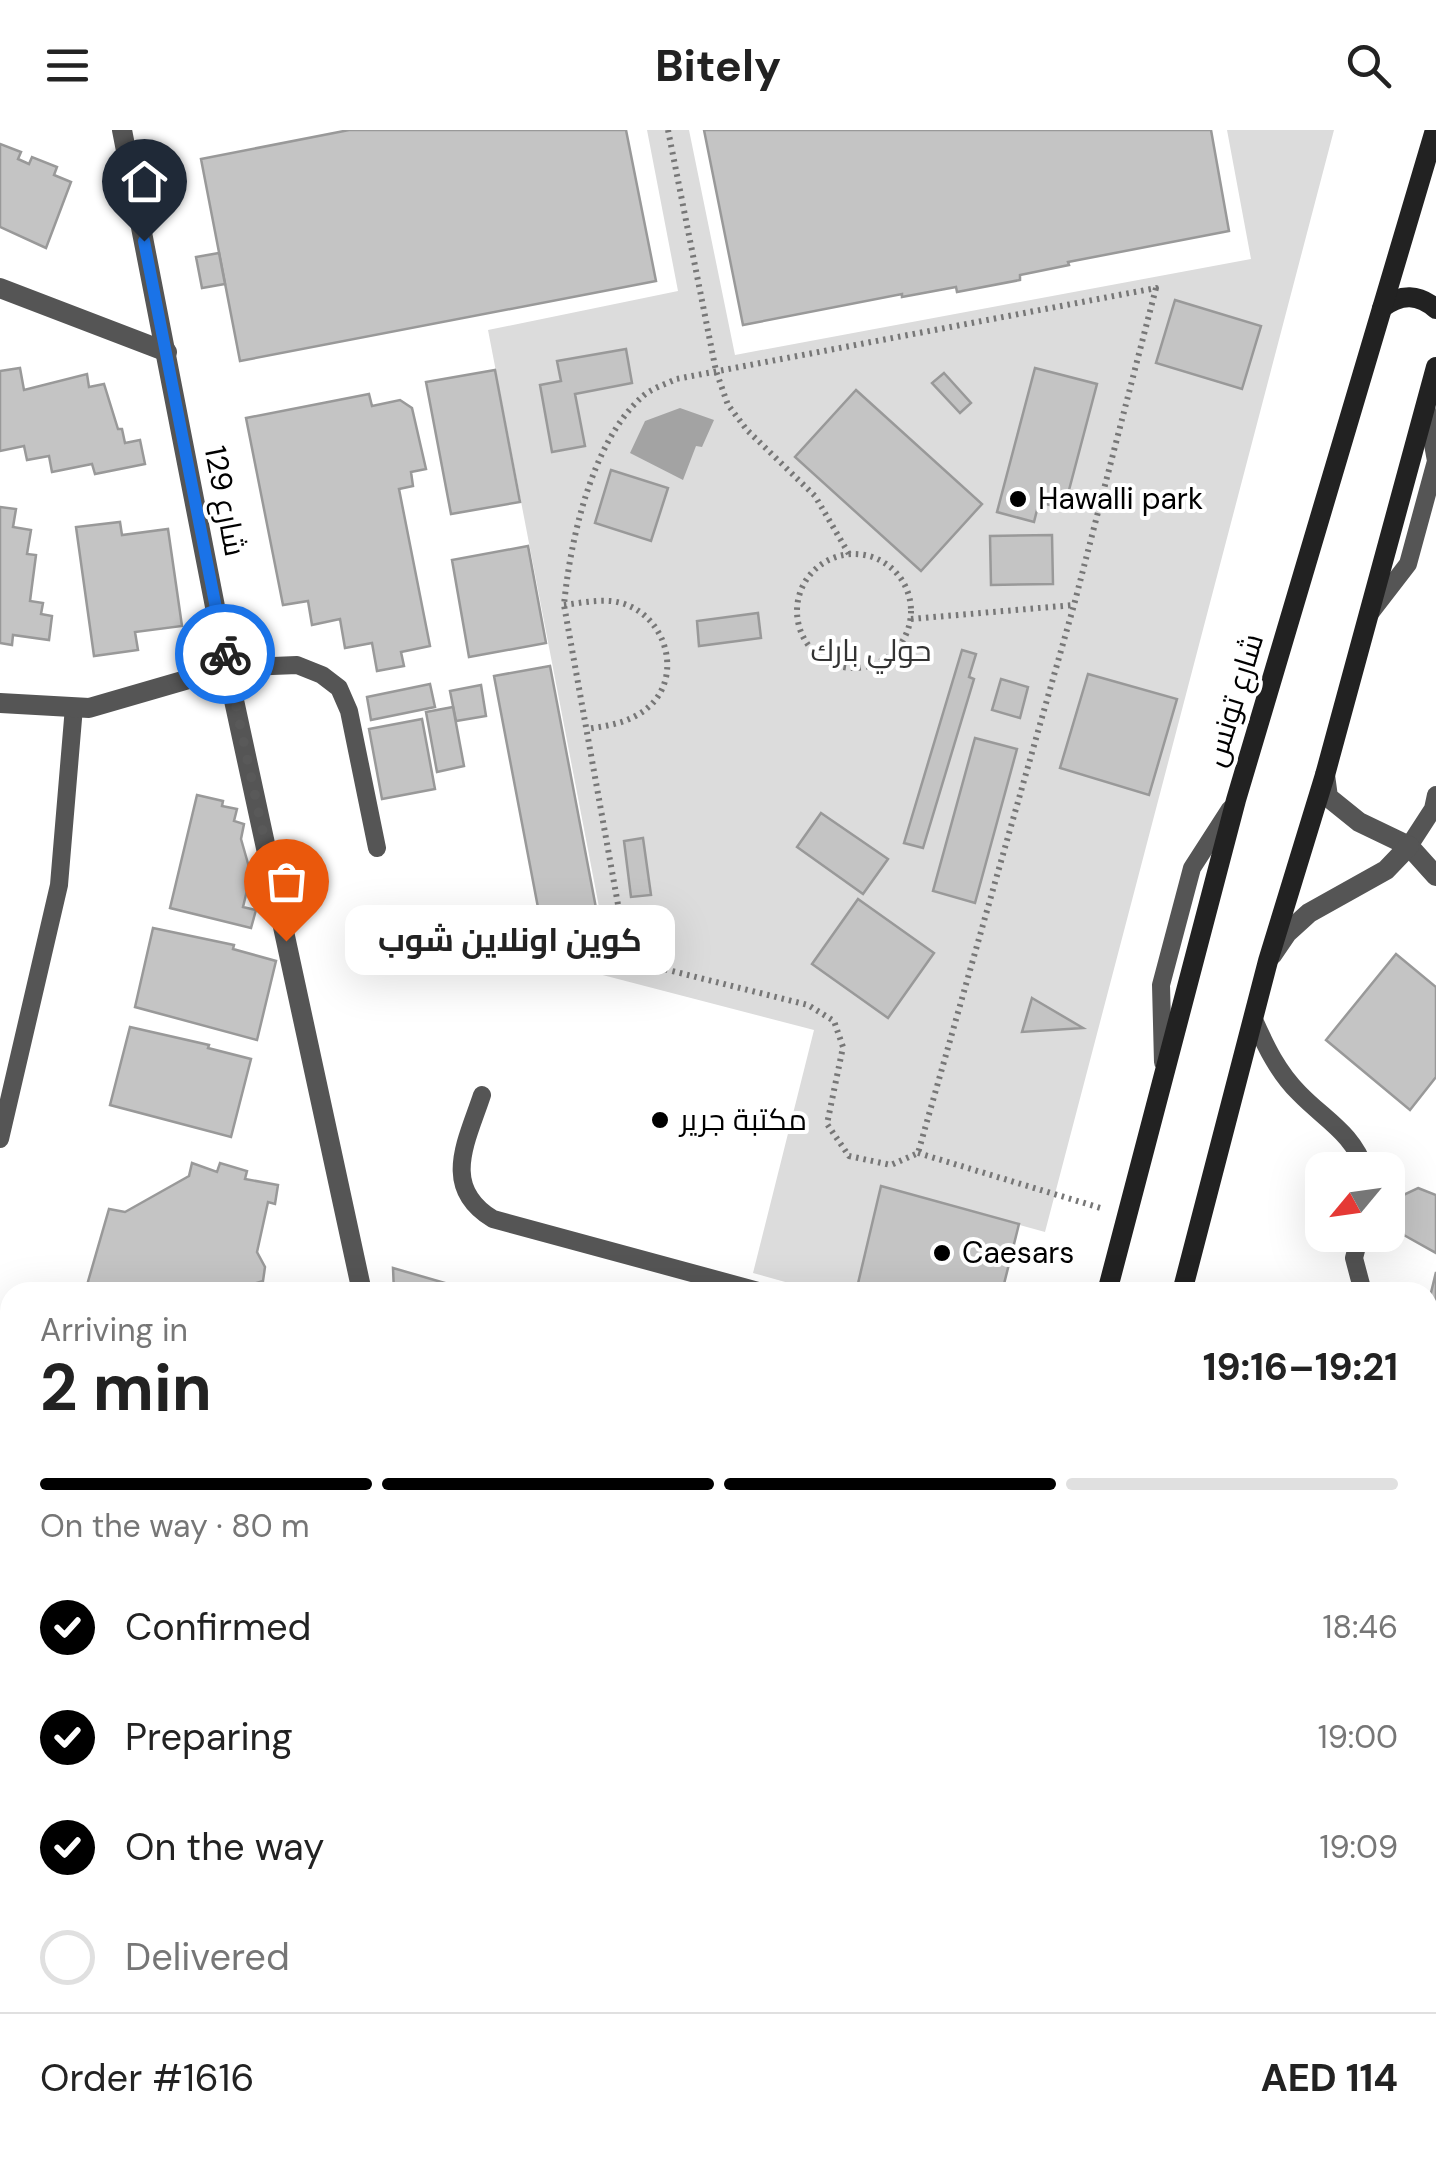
<!DOCTYPE html>
<html lang="en">
<head>
<meta charset="utf-8">
<style>
	body { margin:0; font-family:"DM Sans",Cairo,sans-serif; background:#f6f6f6; color:#222; height:100vh; display:flex; flex-direction:column; font-size:38px; white-space:nowrap }
	* { box-sizing:border-box; margin:0 }
	p { font-size:32px; color:#767676 }
	.icon { flex:none; width:55px; height:55px; fill:none; stroke:currentColor; stroke-width:2; stroke-linecap:round; stroke-linejoin:round }
	.map { position:relative; flex:1; overflow:hidden }
	.sheet { position:absolute; left:0px; top:1152px; width:1438px; height:882px; display:flex; flex-direction:column; background:#fff; border-radius:30px 30px 0 0; box-shadow:0 10px 40px #0002 }
	.sheet>* { flex:none }
	.needle { width:65px; rotate:241deg }
	.fabs { position:absolute; left:1305px; top:1022px; display:grid; gap:20px }
	.fabs a { display:grid; place-items:center; width:100px; height:100px; border-radius:20px; background:#fff; box-shadow:0 10px 40px #0002; font-size:50px }
	.pin { position:absolute; display:grid; place-items:center; width:85px; height:85px; color:#fff; margin:-102px -42px; border-radius:50% 50% 50% 0; rotate:-45deg; box-shadow:0 0 10px #0007 }
	.pin .icon { rotate:45deg }
	.courier { position:absolute; display:grid; place-items:center; width:100px; height:100px; margin:-50px; border:8px solid #1a73e8; border-radius:50%; background:#fff; color:#222; box-shadow:0 2px 12px #0007 }
	.bubble { position:absolute; height:70px; border-radius:20px; background:#fff; box-shadow:0 10px 40px #0002; font-size:32px; font-weight:700; line-height:70px; text-align:center }
	.summary em { font-style:normal; font-weight:700 }
	.summary div { display:flex; flex-direction:column-reverse }
	.summary { display:flex; align-items:center; justify-content:space-between; height:170px; padding:0 40px }
	h1 { font-size:65px; font-weight:700; line-height:75px }
	.bar { display:grid; grid-template-columns:repeat(4,1fr); gap:15px 10px; align-content:center; height:120px; padding:0 40px }
	.bar i { height:12px; border-radius:8px; background:#e0e0e0 }
	.bar .on { background:#000 }
	.bar p { grid-column:span 4 }
	.line { display:flex; align-items:center; gap:25px; padding:0 40px; border-top:2px solid #e0e0e0 }
	.line div { flex:1 }
	ol { padding:0 40px; list-style:none }
	li { display:flex; align-items:center; gap:30px; height:110px }
	li p { margin-inline-start:auto }
	li .icon { padding:10px; border-radius:50%; background:#000; color:#fff; stroke-width:4 }
	li:last-child { color:#767676 }
	li i { width:55px; height:55px; border:5px solid #e0e0e0; border-radius:50% }
	header { display:flex; justify-content:space-between; align-items:center; height:130px; padding:0 40px; background:#fff; font-size:45px; font-weight:700 }
	.map>svg:first-child { display:block }
	.green { fill:#dcdcdc }
	.water { fill:#a3a3a3 }
	.building { fill:#c4c4c4; stroke:#999; stroke-width:2.5 }
	.lines { fill:none; stroke-linecap:round; stroke-linejoin:round }
	.path { stroke:#777; stroke-width:6; stroke-dasharray:2.5 5; stroke-linecap:butt }
	.lane { stroke:#555; stroke-width:18 }
	.street { stroke:#555; stroke-width:20 }
	.secondary { stroke:#222; stroke-width:20 }
	.done { stroke:#595959; stroke-width:10; stroke-dasharray:0 18 }
	.route { stroke:#1a73e8; stroke-width:12 }
	.poi-dot { fill:#000; stroke:#fff; stroke-width:4 }
	.labels { text-anchor:middle; stroke-width:8; stroke-linejoin:round; paint-order:stroke }
	.poi-label { font-size:30px; fill:#000; stroke:#fff; text-anchor:start }
	.street-label { font-size:30px; fill:#000; stroke:#fff }
	.park-label { font-size:30px; fill:#333; stroke:#fff }
</style>
</head>
<body>
<header><svg class="icon" aria-label="menu" viewBox="0 0 24 24"><path d="M4 6h16M4 12h16M4 18h16"/></svg>Bitely<svg class="icon" aria-label="search" viewBox="0 0 24 24"><circle cx="10" cy="10" r="6"/><path d="M15 15l6 6"/></svg></header>
<div class="map">
<svg width="1436" height="2034" viewBox="0 0 1436 2034">
	<rect width="100%" height="100%" fill="#fff"/>
	<!-- green -->
	<polygon class="green" points="647,0 689,0 735,225 1251,129 1227,0 1334,0 1045,1102 882,1057 856,1162 821,1162 753,1143 814,900 568,836 561,785 599,777 488,200 678,161"/>
	<!-- water -->
	<polygon class="water" points="680,278 714,290 702,317 696,316 683,350 630,323 645,291"/>
	<!-- building -->
	<g class="building">
		<polygon points="349,0 626,0 656,151 240,231 201,29"/>
		<polygon points="704,0 1211,0 1229,101 1068,132 1069,135 1020,145 1020,150 957,162 956,157 902,167 902,164 743,195"/>
		<polygon points="0,14 21,22 18,29 29,34 32,27 57,37 54,45 71,52 46,118 0,97"/>
		<polygon points="219,123 225,154 202,158 196,127"/>
		<polygon points="1175,170 1261,196 1242,259 1156,233"/>
		<polygon points="626,219 632,253 575,264 585,316 552,322 540,255 561,251 557,231"/>
		<polygon points="20,238 24,260 87,244 89,257 104,254 118,299 122,299 125,313 140,310 145,334 95,344 92,334 52,342 49,326 27,330 24,316 0,321 0,241"/>
		<polygon points="1035,238 1097,254 1064,379 1039,372 1034,392 997,382"/>
		<polygon points="495,240 520,372 451,384 426,252"/>
		<polygon points="944,243 971,273 960,283 932,253"/>
		<polygon points="856,260 982,374 921,441 795,327"/>
		<polygon points="369,264 372,276 400,270 412,278 426,339 411,342 413,356 399,359 430,516 401,522 404,536 377,541 372,513 345,518 340,489 312,495 308,471 283,475 246,288"/>
		<polygon points="611,340 668,358 651,411 595,393"/>
		<polygon points="0,377 16,379 13,397 31,400 27,424 36,425 30,471 43,473 41,484 52,486 49,510 13,505 12,515 0,513"/>
		<polygon points="120,392 122,405 168,399 182,496 135,502 138,520 94,526 76,397"/>
		<polygon points="1052,405 1053,454 991,455 990,406"/>
		<polygon points="528,416 546,513 469,527 452,430"/>
		<polygon points="758,483 761,508 699,516 697,491"/>
		<polygon points="962,520 976,524 969,547 974,549 923,718 904,713"/>
		<polygon points="550,536 596,778 540,788 494,546"/>
		<polygon points="1088,544 1177,569 1149,665 1060,638"/>
		<polygon points="1001,549 1028,557 1020,588 992,580"/>
		<polygon points="430,554 435,577 371,590 367,567"/>
		<polygon points="481,555 486,586 456,591 450,561"/>
		<polygon points="453,577 464,636 437,642 426,582"/>
		<polygon points="422,589 435,659 382,669 369,599"/>
		<polygon points="975,608 1017,619 975,773 933,761"/>
		<polygon points="197,665 223,671 222,676 237,679 234,691 244,694 241,709 251,744 243,777 256,780 251,798 170,778"/>
		<polygon points="821,683 888,729 863,764 797,717"/>
		<polygon points="643,708 651,765 631,767 624,711"/>
		<polygon points="858,769 934,823 888,888 812,834"/>
		<polygon points="153,798 234,815 233,819 276,831 257,910 135,877"/>
		<polygon points="1396,824 1436,857 1436,947 1410,980 1326,910"/>
		<polygon points="1032,868 1083,898 1022,902"/>
		<polygon points="130,897 209,915 208,918 251,929 231,1007 110,975"/>
		<polygon points="192,1033 217,1042 220,1033 247,1041 245,1049 278,1055 275,1074 268,1072 257,1122 265,1137 263,1151 250,1155 254,1162 85,1162 109,1079 125,1082 189,1046"/>
		<polygon points="881,1056 1019,1094 1002,1162 856,1162"/>
		<polygon points="1418,1058 1436,1065 1436,1123 1402,1104 1399,1108 1391,1093 1390,1081 1397,1068"/>
		<polygon points="393,1138 476,1162 394,1162"/>
		<polygon points="1436,1142 1436,1177 1428,1175"/>
		<polygon points="1428,1218 1436,1220 1436,1367 1428,1365"/>
		<polygon points="0,1317 10,1322 10,1348 0,1372"/>
		<polygon points="1436,1439 1436,1509 1428,1505 1428,1453"/>
		<polygon points="10,1530 10,1567 0,1562 0,1552"/>
		<polygon points="1436,1612 1436,1695 1428,1690 1428,1638 1435,1625 1430,1622"/>
		<polygon points="0,1752 10,1756 10,1769 0,1797"/>
		<polygon points="152,2025 211,2025 231,2034 148,2034"/>
		<polygon points="627,2025 792,2025 790,2034 625,2034"/>
		<polygon points="1042,2025 1058,2025 1092,2034 1039,2034"/>
		<polygon points="1125,2025 1223,2025 1221,2034 1146,2034 1125,2028"/>
	</g>
	<g class="lines">
		<!-- path -->
		<g class="path">
			<polyline points="668,0 716,241 728,275 747,300 815,366 849,424"/>
			<path d="M1156,158L1074,475L918,1023L891,1035L849,1026L827,994L843,917L834,891L808,875L628,830L564,475C570,411 592,311 642,267C650,259 666,254 676,249Z"/>
			<circle cx="854" cy="481" r="57"/>
			<path d="M564,475C579,473 595,470 610,471C667,476 690,554 639,584C623,594 605,596 587,599"/>
			<polyline points="911,489 1074,475"/>
			<polyline points="494,815 628,830"/>
			<polyline points="918,1023 1104,1079"/>
		</g>
		<!-- lane -->
		<g class="lane">
			<polyline points="1371,482 1408,434 1436,331 1426,275"/>
			<polyline points="227,538 297,535 322,545 339,558 349,581 377,718"/>
			<polyline points="1409,716 1433,679 1436,665"/>
			<path d="M1254,890C1266,917 1278,942 1299,963C1325,990 1353,1003 1365,1040"/>
			<polyline points="1163,932 1161,855 1192,738 1230,679"/>
			<path d="M482,965C467,1011 440,1057 493,1089L762,1162"/>
			<polyline points="0,1009 59,755 74,577"/>
			<polyline points="1360,1105 1354,1128 1363,1162"/>
			<polyline points="444,2025 463,2034"/>
			<polyline points="295,2034 300,2025"/>
			<polyline points="585,2034 587,2025"/>
		</g>
		<!-- street -->
		<g class="street">
			<polyline points="122,0 227,538 362,1162"/>
			<polyline points="0,158 167,222"/>
			<polyline points="0,573 89,578 227,538"/>
			<polyline points="1325,645 1328,667 1359,692 1409,716 1436,746"/>
			<polyline points="1272,825 1287,803 1309,783 1386,740 1409,716"/>
			<polyline points="0,1208 10,1211"/>
			<polyline points="0,1638 10,1642"/>
			<polyline points="1428,1777 1436,1782"/>
			<polyline points="1252,2025 1252,2034"/>
			<polyline points="8,2034 12,2025"/>
		</g>
		<!-- secondary -->
		<g class="secondary">
			<path d="M1382,178C1401,163 1419,164 1436,179"/>
			<polyline points="1107,1162 1236,670 1435,0"/>
			<polyline points="1182,1162 1268,831 1325,645 1436,237"/>
			<polyline points="886,2034 888,2025"/>
			<polyline points="948,2034 951,2025"/>
		</g>
	</g>
	<g class="lines">
		<!-- done -->
		<polyline class="done" points="225,524 286,811"/>
		<!-- route -->
		<polyline class="route" points="144,111 225,524"/>
	</g>
	<!-- markers -->
	<g class="poi-dot">
		<circle cx="1018" cy="369" r="10"/>
		<circle cx="660" cy="990" r="10"/>
		<circle cx="942" cy="1123" r="10"/>
	</g>
	<g class="labels">
		<!-- poi labels -->
		<g class="poi-label">
			<text x="1038" y="379">Hawalli park</text>
			<text x="680" y="1000">مكتبة جرير</text>
			<text x="962" y="1133">Caesars</text>
		</g>
		<!-- street labels -->
		<g class="street-label">
			<text transform="translate(225 371) rotate(79)" y="10">شارع 129</text>
			<text transform="translate(1234 570) rotate(-73)" y="10">شارع تونس</text>
		</g>
		<!-- park labels -->
		<g class="park-label">
			<text x="871" y="531">حولي بارك</text>
		</g>
	</g>
</svg>
<div class="fabs">
<a><svg class="needle" viewBox="-14 -14 28 28"><path d="M0-13l5 13h-10z" fill="#e53935"/><path d="M0 13l5-13h-10z" fill="#767676"/></svg></a>
</div>
<div class="pin" style="left:286px;top:811px;background:#ea580c"><svg class="icon" aria-label="bag" viewBox="0 0 24 24"><path d="M5 8h14l-1 12H6zM9 8a3 3 0 0 1 6 0"/></svg></div>
<div class="pin" style="left:144px;top:111px;background:#1f2937"><svg class="icon" aria-label="home" viewBox="0 0 24 24"><path d="M3 11l9-7 9 7M6 9v11h12V9"/></svg></div>
<div class="courier" style="left:225px;top:524px"><svg class="icon" aria-label="bike" viewBox="0 0 24 24"><circle cx="6" cy="16" r="4"/><circle cx="18" cy="16" r="4"/><path d="M6 16l4-8h5l3 8M10 8l3 8H6M13 5h3"/></svg></div>
<div class="bubble" style="left:345px;top:775px;width:330px">كوين اونلاين شوب</div>
<section class="sheet">
<div class="summary"><div><h1>2 min</h1><p>Arriving in</p></div><em>19:16–19:21</em></div>
<div class="bar"><i class="on"></i><i class="on"></i><i class="on"></i><i></i><p>On the way · 80 m</p></div>
<ol>
<li><svg class="icon" aria-label="check" viewBox="0 0 24 24"><path d="M5 12l5 5 9-10"/></svg>Confirmed<p>18:46</p></li>
<li><svg class="icon" aria-label="check" viewBox="0 0 24 24"><path d="M5 12l5 5 9-10"/></svg>Preparing<p>19:00</p></li>
<li><svg class="icon" aria-label="check" viewBox="0 0 24 24"><path d="M5 12l5 5 9-10"/></svg>On the way<p>19:09</p></li>
<li><i></i>Delivered</li>
</ol>
<div class="line" style="height:130px"><div>Order #1616</div><b>AED 114</b></div>
</section>
</div>
</body>
</html>
